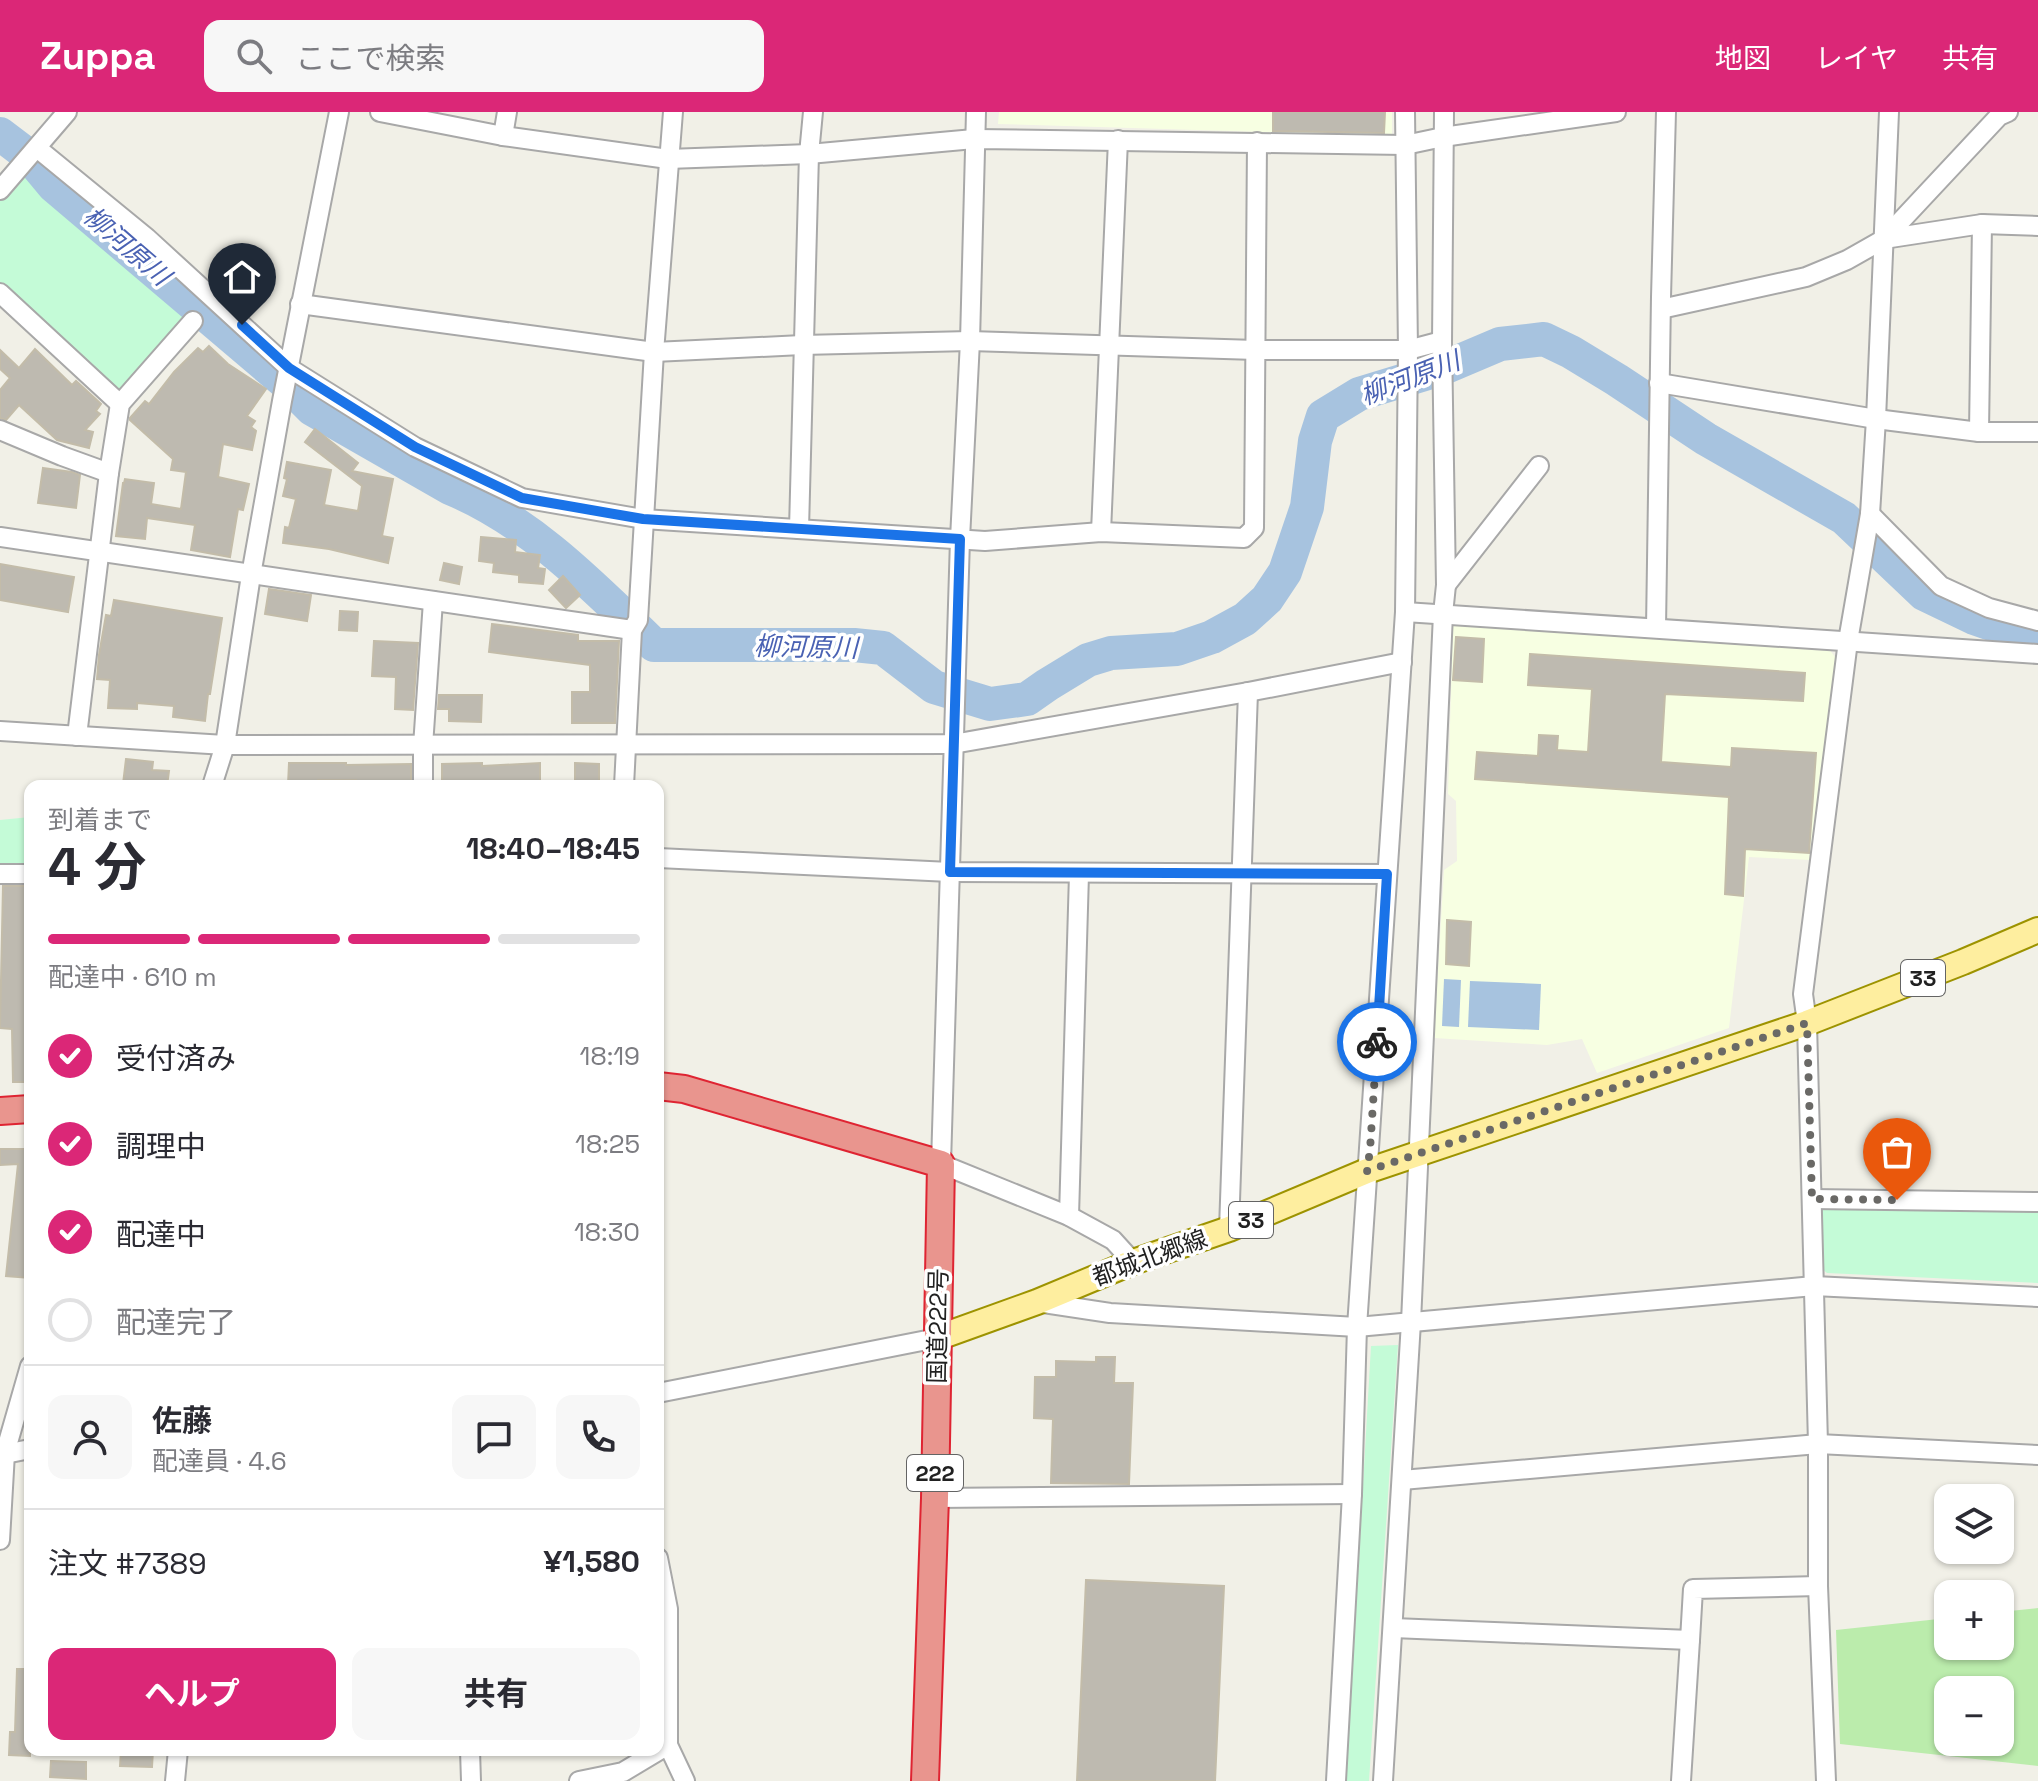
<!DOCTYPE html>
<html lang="ja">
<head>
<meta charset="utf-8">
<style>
	body { margin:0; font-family:"Space Grotesk","Noto Sans JP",sans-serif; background:#f7f7f7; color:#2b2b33; height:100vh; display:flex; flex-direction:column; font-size:30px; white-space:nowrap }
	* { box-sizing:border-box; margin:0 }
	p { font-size:26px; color:#7c7c81 }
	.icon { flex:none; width:44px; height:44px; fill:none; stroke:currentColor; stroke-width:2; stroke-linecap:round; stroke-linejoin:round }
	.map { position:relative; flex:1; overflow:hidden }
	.side { position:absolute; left:24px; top:668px; width:640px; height:976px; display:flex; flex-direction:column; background:#fff; border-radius:16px; box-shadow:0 2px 6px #0004 }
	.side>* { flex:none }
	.controls { position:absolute; left:1934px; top:1372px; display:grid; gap:16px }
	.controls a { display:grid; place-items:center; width:80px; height:80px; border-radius:16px; background:#fff; box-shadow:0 2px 6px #0004; font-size:40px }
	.pin { position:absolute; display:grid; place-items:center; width:68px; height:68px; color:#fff; margin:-82px -34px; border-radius:50% 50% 50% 0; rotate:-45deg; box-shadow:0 0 8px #0007 }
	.pin .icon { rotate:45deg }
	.courier { position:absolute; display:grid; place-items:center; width:80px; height:80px; margin:-40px; border:6px solid #1a73e8; border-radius:50%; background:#fff; color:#222; box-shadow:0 2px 10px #0007 }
	.head em { font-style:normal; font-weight:700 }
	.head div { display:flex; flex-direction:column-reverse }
	.head { display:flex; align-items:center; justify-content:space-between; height:136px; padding:0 24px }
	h1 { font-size:52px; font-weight:700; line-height:60px }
	.bar { display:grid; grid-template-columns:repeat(4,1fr); gap:12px 8px; align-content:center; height:96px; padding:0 24px }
	.bar i { height:10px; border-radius:6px; background:#e1e1e2 }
	.bar .current { background:#db2777 }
	.bar p { grid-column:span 4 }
	.line { display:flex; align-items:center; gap:20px; padding:0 24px; border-top:2px solid #e1e1e2 }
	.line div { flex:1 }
	.round { display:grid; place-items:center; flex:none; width:84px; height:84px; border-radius:16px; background:#f7f7f7 }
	ol { padding:0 24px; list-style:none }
	li { display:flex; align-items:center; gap:24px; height:88px }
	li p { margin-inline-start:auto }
	li .icon { padding:8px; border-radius:50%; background:#db2777; color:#fff; stroke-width:4 }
	li:last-child { color:#7c7c81 }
	li i { width:44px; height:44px; border:4px solid #e1e1e2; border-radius:50% }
	.button { display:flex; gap:16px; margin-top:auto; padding:16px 24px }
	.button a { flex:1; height:92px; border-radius:16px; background:#db2777; color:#fff; font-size:32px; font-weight:700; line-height:92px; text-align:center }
	.button a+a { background:#f7f7f7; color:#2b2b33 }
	header { display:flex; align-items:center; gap:48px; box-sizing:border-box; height:112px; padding:0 40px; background:#db2777; color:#fff }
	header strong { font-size:38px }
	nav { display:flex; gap:44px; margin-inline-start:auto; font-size:28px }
	.search { width:560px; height:72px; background:#f7f7f7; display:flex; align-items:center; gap:20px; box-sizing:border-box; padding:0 28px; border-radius:16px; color:#7c7c81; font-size:30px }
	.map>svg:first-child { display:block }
	.education { fill:#f7ffe2 }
	.grass { fill:#bbecac; fill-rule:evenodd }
	.park { fill:#c4fbd7 }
	.water { fill:#a7c3df }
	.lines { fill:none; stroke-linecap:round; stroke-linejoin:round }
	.river { stroke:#a7c3df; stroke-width:34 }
	.building { fill:#bebab0; stroke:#c3bca9; stroke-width:2 }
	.minor-casing { stroke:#a8a8a8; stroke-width:22 }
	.major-casing { stroke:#9d9300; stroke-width:28 }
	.highway-casing { stroke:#df2432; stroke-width:30 }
	.minor { stroke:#fff; stroke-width:18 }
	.major { stroke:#feee9f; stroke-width:24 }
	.highway { stroke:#e9958e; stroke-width:26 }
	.done { stroke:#6a6966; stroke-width:8; stroke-dasharray:0 14.4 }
	.route { stroke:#1a73e8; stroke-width:10 }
	.labels { text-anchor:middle; stroke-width:7; stroke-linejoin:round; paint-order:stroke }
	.shield { fill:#fff; stroke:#646464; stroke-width:2 }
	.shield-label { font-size:22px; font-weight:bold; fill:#212121 }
	.street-label { font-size:24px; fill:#212121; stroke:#fff }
	.water-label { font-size:26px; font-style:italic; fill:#4a62b3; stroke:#fff }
</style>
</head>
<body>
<header>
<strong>Zuppa</strong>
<div class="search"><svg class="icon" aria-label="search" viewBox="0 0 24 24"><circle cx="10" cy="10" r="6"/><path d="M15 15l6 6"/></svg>ここで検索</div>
<nav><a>地図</a><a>レイヤ</a><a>共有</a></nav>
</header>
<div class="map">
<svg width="2038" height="1669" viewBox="0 0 2038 1669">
	<rect width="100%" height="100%" fill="#f1f0e7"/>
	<!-- education -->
	<g class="education">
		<polygon points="999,0 1392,0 1392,24 998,12"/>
		<polygon points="1453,513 1829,537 1838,549 1811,748 1749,745 1729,916 1597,961 1582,927 1547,933 1434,926 1444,758 1457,749 1456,689 1448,682"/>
	</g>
	<!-- grass -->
	<path class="grass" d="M2038,1496V1654L1840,1632L1836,1518L1948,1506V1534H2000V1500ZM1948,1578H2000V1630H1948Z"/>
	<!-- park -->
	<g class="park">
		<polygon points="24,60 187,203 124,277 113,277 0,170 0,88"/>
		<polygon points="30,705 30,752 0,752 0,708"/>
		<polygon points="1826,1091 2038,1098 2038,1171 1827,1161 1822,1157 1820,1096"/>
		<polygon points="1398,1233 1369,1669 1346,1669 1371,1234"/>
	</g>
	<!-- water -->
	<g class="water">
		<polygon points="1444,867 1461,868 1459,915 1442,914"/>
		<polygon points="1470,869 1541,872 1539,918 1468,915"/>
	</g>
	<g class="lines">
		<!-- river -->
		<path class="river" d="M0,22L29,44L54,74L286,271L312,297L450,376C530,409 592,473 654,533H854L883,536L934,575L990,592L1027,587L1047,573L1088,548L1111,541L1177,537L1212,525L1245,507L1267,487L1285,460L1307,395L1315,329L1323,304L1359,282L1441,257L1500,232L1544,227L1571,240L1617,268L1706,327L1844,406L1924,482L1974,506L2017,521L2038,523"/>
	</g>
	<!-- building -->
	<g class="building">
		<polygon points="1273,0 1385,0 1384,21 1273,19"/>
		<polygon points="209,234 228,252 266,277 247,304 255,309 251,315 256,319 252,338 223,332 218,365 249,372 243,398 238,397 230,445 191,438 195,413 147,406 145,427 116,424 123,371 124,371 125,367 154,371 151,392 181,397 186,360 171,358 173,347 130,308 130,306 145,289 149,292 174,260 198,236 203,240"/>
		<polygon points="35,237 72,273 76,269 101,292 96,299 100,302 85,318 93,320 89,336 57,328 19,293 6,308 0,306 0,278 10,266 0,257 0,238 19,256"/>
		<polygon points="315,317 358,351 352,359 393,367 382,424 393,426 388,451 329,437 283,431 285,415 289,416 296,387 283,384 287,367 284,366 287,350 331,358 324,393 358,399 362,374 305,330"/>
		<polygon points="43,356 72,360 80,363 76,396 38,391"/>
		<polygon points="481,425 516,428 515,440 540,443 538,456 545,457 543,472 519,470 519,463 493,460 494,451 479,449"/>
		<polygon points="444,451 462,455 459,472 440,468"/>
		<polygon points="0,452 74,465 68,500 0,488"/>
		<polygon points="563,464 580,483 566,496 549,478"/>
		<polygon points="269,477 311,483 307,509 265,502"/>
		<polygon points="114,488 222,506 210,582 208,582 205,609 173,605 174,594 137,591 137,597 108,596 110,568 97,567 99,543 106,503 111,504"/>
		<polygon points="340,499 358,500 357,519 339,518"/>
		<polygon points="492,512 578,523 578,529 619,529 615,611 572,611 572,580 590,580 590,553 489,540"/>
		<polygon points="1456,525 1484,527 1482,570 1453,568"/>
		<polygon points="374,529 418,531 413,598 395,597 396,565 372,564"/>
		<polygon points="1530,542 1805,561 1803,589 1665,582 1661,650 1731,655 1732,636 1816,641 1809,741 1745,737 1743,784 1725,782 1729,685 1475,667 1477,640 1538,644 1539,623 1558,624 1557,638 1588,640 1592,577 1528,573"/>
		<polygon points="439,583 482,583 481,610 449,609 449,597 438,597"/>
		<polygon points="126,647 153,650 152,658 169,659 167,674 123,672"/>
		<polygon points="289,651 346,651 346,653 411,652 411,674 356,674 356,668 318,668 318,674 288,673"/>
		<polygon points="482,651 482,654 540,651 540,674 442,674 442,652"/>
		<polygon points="575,651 599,652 599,674 575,674"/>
		<polygon points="3,774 30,774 30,970 13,970 12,917 0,916"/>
		<polygon points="1447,808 1471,810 1469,854 1446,852"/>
		<polygon points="0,1037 30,1037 30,1166 6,1164 18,1052 0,1053"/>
		<polygon points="1096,1245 1115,1245 1114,1271 1133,1271 1129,1372 1051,1371 1053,1307 1034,1306 1035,1265 1056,1265 1056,1249 1096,1250"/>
		<polygon points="1086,1468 1224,1474 1215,1669 1077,1669"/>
		<polygon points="17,1557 30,1557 30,1644 9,1643 10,1620 15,1620"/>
		<polygon points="121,1638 153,1638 152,1655 120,1654"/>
		<polygon points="51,1649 86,1650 86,1667 50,1665"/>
	</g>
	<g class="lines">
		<defs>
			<g id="minor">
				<polyline points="380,0 503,24 668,47 809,42 974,27 1405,33 1443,25 1616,0"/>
				<polyline points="976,0 970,229 960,427 941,1052 1069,1104 1113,1128 1133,1150"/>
				<polyline points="503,24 507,0"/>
				<polyline points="37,36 147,126 289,256 415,335 522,386 643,407 985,429 1101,420 1244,426 1254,416 1257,30"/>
				<polyline points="0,78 67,0"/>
				<polyline points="1884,127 1982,112 2038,114"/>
				<polyline points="0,181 120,292"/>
				<polyline points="300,192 654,240 802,233 970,229 1256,238 1408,238 1442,229"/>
				<polyline points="1661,197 1806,165 1847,148 1884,127 1999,4 2008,0"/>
				<polyline points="1659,271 1876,307 1979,320 2038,320"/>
				<polyline points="0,318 62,344 109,361"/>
				<polyline points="1979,320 1982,112"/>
				<polyline points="1870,402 1941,474 1989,496 2038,509"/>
				<polyline points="799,417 809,42 813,0"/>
				<polyline points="1101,420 1118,28"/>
				<polyline points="0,425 632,518"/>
				<polyline points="1446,473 1539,354"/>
				<polyline points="1405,500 2038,542"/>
				<polyline points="1656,516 1661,185 1666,0"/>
				<polyline points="0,619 225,633 953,632 1248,580 1402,550"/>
				<polyline points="77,624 109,361 120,292 193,209"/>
				<polyline points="212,674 225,633 251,463 282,289 339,0"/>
				<polyline points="423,674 423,634 433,489"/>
				<polyline points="624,674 632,518 638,508 654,240 673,0"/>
				<polyline points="658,746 950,760 1387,762"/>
				<polyline points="0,762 30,762"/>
				<polyline points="1812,1087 2038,1090"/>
				<polyline points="1069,1104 1079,762"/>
				<polyline points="1229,1117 1248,580"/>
				<polyline points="1037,1190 1110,1201 1357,1215 1814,1174 2038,1185"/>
				<polyline points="658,1281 937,1226"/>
				<polyline points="0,1343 30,1337"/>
				<polyline points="1402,1368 1818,1332 2038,1343"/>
				<polyline points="935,1386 1352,1382"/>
				<polyline points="0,1428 5,1341 30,1254"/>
				<polyline points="658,1446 668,1497 668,1633 685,1669"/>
				<polyline points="1393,1516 1690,1528 1693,1477 1818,1474"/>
				<polyline points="470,1638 471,1669"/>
				<polyline points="175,1669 178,1638"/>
				<polyline points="579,1669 623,1660 668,1633"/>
				<polyline points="1336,1669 1352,1382 1357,1215 1405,500 1408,238 1405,0"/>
				<polyline points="1383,1669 1411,1210 1443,502 1446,473 1442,231 1444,0"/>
				<polyline points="1681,1669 1690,1528"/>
				<polyline points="1826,1669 1818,1474 1818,1332 1807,911 1803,882 1848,529 1870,402 1876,307 1889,0"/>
			</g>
			<polyline id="major" points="937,1226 1037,1190 1133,1150 1229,1117 1367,1059 1807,911 1963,850 2038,818"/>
			<g id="highway">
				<polyline points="658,974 684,977 941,1052 935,1386 925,1669"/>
				<polyline points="0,999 30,997"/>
			</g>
		</defs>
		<!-- minor casing -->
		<use href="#minor" class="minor-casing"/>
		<!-- major casing -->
		<use href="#major" class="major-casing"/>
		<!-- highway casing -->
		<use href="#highway" class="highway-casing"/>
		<!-- minor -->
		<use href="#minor" class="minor"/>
		<!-- major -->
		<use href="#major" class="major"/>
		<!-- highway -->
		<use href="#highway" class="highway"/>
	</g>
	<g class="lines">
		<!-- done -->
		<polyline class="done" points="1377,930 1370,1038 1367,1059 1807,911 1812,1087 1897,1088"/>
		<!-- route -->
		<polyline class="route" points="242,213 289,256 415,335 522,386 643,407 960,427 950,760 1387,762 1377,930"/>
	</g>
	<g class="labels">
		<!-- shield labels -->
		<g class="shield">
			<rect x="1901" y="848" width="44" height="36" rx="6"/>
			<rect x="1229" y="1090" width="44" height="36" rx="6"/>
			<rect x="907" y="1343" width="56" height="36" rx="6"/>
		</g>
		<g class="shield-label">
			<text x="1923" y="874">33</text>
			<text x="1251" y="1116">33</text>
			<text x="935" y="1369">222</text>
		</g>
		<!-- street labels -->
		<g class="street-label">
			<text transform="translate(1150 1146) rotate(-20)" y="8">都城北郷線</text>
			<text transform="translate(938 1214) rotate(-89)" y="8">国道222号</text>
		</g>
		<!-- water labels -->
		<g class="water-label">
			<text transform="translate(127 134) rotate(41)" y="9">柳河原川</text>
			<text transform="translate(1410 266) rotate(-21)" y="9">柳河原川</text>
			<text transform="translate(806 535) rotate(1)" y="9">柳河原川</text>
		</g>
	</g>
</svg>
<div class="controls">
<a><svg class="icon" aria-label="layers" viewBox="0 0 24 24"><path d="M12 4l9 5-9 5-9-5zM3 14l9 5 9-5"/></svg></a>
<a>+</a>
<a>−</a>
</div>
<div class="pin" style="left:1897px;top:1088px;background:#ea580c"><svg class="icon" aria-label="bag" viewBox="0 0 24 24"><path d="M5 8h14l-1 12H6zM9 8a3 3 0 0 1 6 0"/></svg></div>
<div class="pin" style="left:242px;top:213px;background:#1f2937"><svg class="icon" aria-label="home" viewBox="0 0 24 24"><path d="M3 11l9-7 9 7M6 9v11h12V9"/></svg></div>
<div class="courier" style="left:1377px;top:930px"><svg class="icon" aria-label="bike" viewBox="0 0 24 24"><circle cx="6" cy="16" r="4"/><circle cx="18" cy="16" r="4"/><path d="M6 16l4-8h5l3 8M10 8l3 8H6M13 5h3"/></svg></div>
<section class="side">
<div class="head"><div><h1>4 分</h1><p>到着まで</p></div><em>18:40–18:45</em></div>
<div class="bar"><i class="current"></i><i class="current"></i><i class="current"></i><i></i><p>配達中 · 610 m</p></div>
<ol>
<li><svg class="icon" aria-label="check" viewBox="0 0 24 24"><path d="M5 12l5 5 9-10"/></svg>受付済み<p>18:19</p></li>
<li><svg class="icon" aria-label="check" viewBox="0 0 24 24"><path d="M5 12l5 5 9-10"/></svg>調理中<p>18:25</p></li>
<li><svg class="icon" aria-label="check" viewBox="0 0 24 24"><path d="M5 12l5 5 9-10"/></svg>配達中<p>18:30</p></li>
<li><i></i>配達完了</li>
</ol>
<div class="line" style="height:144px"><a class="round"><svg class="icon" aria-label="person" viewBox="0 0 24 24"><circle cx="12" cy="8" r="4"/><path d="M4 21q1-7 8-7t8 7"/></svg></a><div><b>佐藤</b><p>配達員 · 4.6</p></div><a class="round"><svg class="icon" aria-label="chat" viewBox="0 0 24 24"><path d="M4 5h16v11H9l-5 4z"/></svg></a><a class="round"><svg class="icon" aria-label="phone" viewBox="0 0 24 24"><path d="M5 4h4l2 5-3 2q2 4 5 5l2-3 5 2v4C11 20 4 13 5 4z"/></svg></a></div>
<div class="line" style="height:104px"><div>注文 #7389</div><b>¥1,580</b></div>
<div class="button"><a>ヘルプ</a><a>共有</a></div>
</section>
</div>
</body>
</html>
